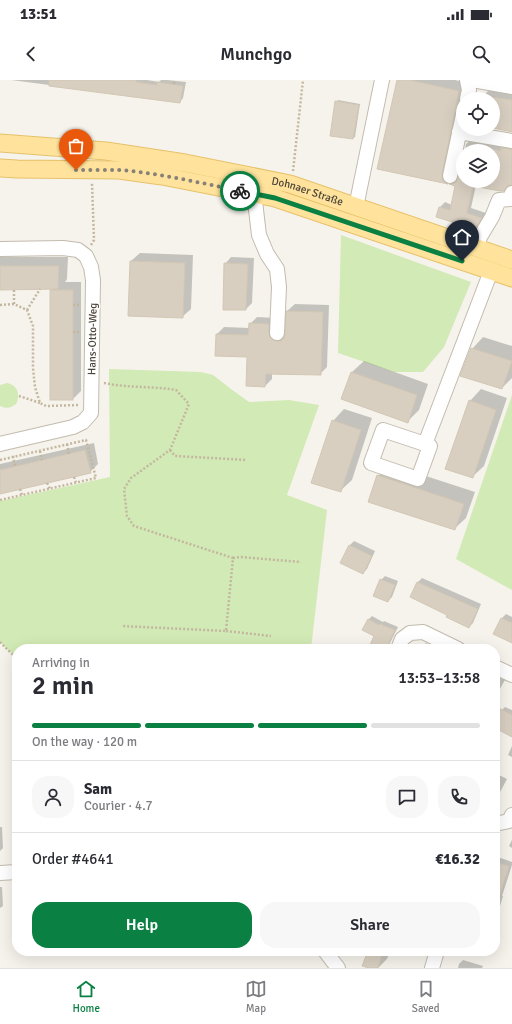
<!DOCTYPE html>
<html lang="en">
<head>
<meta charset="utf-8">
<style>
	body { margin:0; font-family:Signika,sans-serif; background:#f7f7f7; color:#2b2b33; height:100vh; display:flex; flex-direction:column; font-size:15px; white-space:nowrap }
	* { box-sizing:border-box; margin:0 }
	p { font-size:13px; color:#7c7c81 }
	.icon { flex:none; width:22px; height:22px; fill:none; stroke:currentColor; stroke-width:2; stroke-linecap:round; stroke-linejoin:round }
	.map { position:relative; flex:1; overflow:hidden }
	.side { position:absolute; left:12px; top:564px; width:488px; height:312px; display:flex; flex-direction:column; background:#fff; border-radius:16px; box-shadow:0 4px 16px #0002 }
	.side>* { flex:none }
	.buttons { position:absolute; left:456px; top:12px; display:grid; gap:8px }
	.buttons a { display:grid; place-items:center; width:44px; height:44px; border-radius:50%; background:#fff; box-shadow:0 4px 16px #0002; font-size:20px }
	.pin { position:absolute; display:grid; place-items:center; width:34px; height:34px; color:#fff; margin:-41px -17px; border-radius:50% 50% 50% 0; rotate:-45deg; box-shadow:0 0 4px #0007 }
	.pin .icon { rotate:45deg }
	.courier { position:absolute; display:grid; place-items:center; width:40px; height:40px; margin:-20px; border:3px solid #0b8043; border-radius:50%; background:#fff; color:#222; box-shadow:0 1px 5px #0007 }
	.head em { font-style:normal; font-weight:600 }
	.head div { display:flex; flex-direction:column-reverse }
	.head { display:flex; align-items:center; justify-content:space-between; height:68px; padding:0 20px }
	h1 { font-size:26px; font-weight:600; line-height:30px }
	.bar { display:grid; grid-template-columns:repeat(4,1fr); gap:6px 4px; align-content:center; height:48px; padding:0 20px }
	.bar i { height:5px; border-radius:3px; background:#e1e1e2 }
	.bar .active { background:#0b8043 }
	.bar p { grid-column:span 4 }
	.line { display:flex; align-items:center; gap:10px; padding:0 20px; border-top:1px solid #e1e1e2 }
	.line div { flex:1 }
	.round { display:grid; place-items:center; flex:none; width:42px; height:42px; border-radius:16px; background:#f7f7f7 }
	.button { display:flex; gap:8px; margin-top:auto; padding:8px 20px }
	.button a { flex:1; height:46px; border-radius:16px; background:#0b8043; color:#fff; font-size:16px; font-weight:600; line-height:46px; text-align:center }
	.button a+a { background:#f7f7f7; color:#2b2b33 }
	.status { display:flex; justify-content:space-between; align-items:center; height:28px; padding:0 20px; background:#fff; direction:ltr }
	.status svg { height:11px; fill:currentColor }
	header { display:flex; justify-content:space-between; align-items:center; height:52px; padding:0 20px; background:#fff; font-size:18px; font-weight:600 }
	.menu { display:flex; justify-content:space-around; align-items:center; height:56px; border-top:1px solid #e1e1e2; background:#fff; font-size:11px; color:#7c7c81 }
	.menu a { display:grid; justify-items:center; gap:2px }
	.menu .active { color:#0b8043 }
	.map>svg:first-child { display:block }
	.green { fill:#d2eab5 }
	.shadow { fill:#0003 }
	.building { fill:#d8cfc1; stroke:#d3c7b4 }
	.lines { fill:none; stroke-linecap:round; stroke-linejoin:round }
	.minor-casing { stroke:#c2bbae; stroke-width:16 }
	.major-casing { stroke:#e6c16a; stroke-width:19 }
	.path { stroke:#c4b79f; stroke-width:2.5; stroke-dasharray:2 2; stroke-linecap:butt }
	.minor { stroke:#fff; stroke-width:14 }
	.major { stroke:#ffe39c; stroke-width:17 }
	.done { stroke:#878178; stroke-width:4; stroke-dasharray:0 7.2 }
	.route { stroke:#0b8043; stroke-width:5 }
	.labels { text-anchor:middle; stroke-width:3; stroke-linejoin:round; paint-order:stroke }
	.street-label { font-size:11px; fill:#4b4439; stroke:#fff }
</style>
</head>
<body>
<div class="status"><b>13:51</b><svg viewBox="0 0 49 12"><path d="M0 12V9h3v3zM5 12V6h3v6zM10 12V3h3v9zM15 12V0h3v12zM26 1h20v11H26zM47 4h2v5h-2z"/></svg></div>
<header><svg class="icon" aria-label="back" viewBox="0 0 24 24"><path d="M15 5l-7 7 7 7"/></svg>Munchgo<svg class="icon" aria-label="search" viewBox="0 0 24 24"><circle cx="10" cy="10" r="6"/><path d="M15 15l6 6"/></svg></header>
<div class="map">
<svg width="512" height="888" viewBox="0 0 512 888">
	<rect width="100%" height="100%" fill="#f6f3ec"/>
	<!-- green -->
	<g class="green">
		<polygon points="341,155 471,202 444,267 423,292 394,292 338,273"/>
		<polygon points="109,289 201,292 213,295 231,309 249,322 289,320 319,325 287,415 327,430 311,569 17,569 17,579 0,562 0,421 110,397"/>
		<path d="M7,303C17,305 21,314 16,324C11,328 6,329 0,326V305Z"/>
		<polygon points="512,315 512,510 456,479"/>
	</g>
	<!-- shadow -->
	<g class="shadow">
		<polygon points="11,0 147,0 159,2 161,0 167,0 186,2 183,18 180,22"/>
		<polygon points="398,0 455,0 467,3 450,86 455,96 447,103 378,88"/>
		<polygon points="492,7 512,11 512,52 493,47 493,19 483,19 483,16"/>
		<polygon points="338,20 360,24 355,57 353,58 336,22"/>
		<polygon points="471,60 512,64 512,102 503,110 476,105 471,128 486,133 480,142 475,147 440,127 445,122 452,125 456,105 451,104 455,100 459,99 463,80 463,101 493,101 493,71 465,71 466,64"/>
		<polygon points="140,173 193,175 191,229 182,237 131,181"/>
		<polygon points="0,177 68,177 67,199 65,202 81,202 81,311 73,319 51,210 53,208 0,208"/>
		<polygon points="231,177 254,178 252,223 246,229 225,184"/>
		<polygon points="295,224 329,225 327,287 320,294 272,293 272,299 265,306 248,276 217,254 224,247 250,248 250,244 257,237 276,238 279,253 286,254 287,231"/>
		<polygon points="483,257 512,266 512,298 502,308 472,269"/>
		<polygon points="364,281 428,304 419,330 407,342 352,292"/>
		<polygon points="481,309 507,318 484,386 472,397 470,321"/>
		<polygon points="344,329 372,338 352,400 340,411 333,341"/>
		<polygon points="94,363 98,384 90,392 0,413 0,384"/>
		<polygon points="389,384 475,412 466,438 454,449 378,396"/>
		<polygon points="354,461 375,471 367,489 363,493 350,465"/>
		<polygon points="385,496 398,501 392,517 388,521 381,500"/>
		<polygon points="422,498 481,524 473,543 469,547 449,535 411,517 418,502"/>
		<polygon points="506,534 512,537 512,562 495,554 502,538"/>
		<polygon points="372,536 383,542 384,541 398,547 387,569 370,569 375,556 368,540"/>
		<polygon points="426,563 437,569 421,569"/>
		<polygon points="495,591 506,598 495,618"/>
		<polygon points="505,627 512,630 512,656 495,647 495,643 502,630"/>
		<polygon points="512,666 512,677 508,675"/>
		<polygon points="495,693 507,699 498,716 495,719"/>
		<polygon points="0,747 2,747 3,768 0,771"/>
		<polygon points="512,760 512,768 509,766"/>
		<polygon points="495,776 512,782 512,785 502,816 503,816 498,833 495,835"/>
		<polygon points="0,807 2,807 3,826 0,828"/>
		<polygon points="353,871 390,871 387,879 378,888 372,888 367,876"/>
		<polygon points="463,880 483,886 482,888 458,888 459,884"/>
	</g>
	<!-- building -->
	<g class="building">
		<polygon points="49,0 136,0 136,2 157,5 157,2 183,6 180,23 49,6"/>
		<polygon points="397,0 410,0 459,11 442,94 442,99 444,102 448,104 377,89"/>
		<polygon points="493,17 512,20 512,52 493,48"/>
		<polygon points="335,21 359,25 353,59 330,56"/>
		<polygon points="501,68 512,69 512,105 507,106 504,111 500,111 473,106 474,101 493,101 493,69 501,71"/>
		<polygon points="463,76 463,101 474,101 467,133 482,138 475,149 436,137 439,127 450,130 455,106 449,104 453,104 456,102 458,98"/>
		<polygon points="130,181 185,183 183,238 128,236"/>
		<polygon points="224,183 248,184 246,230 223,230"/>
		<polygon points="0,186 59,186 58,209 0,210"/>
		<rect x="50" y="210" width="23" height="110"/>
		<polygon points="286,231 323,232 321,295 266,294 265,307 246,306 247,277 215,276 216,254 248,255 249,243 269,244 269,253 270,257 273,260 277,261 281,261 284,258 285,254"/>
		<polygon points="471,268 512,281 502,309 460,296"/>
		<polygon points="351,292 417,315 408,343 341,319"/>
		<polygon points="469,320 496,330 473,398 445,389"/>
		<polygon points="332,340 361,350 341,412 311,403"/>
		<polygon points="85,370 91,393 0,414 0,390"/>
		<polygon points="377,395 464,424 455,450 368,422"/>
		<polygon points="349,465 372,476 363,494 340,483"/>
		<polygon points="380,499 395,505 388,522 373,516"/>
		<polygon points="417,502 478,529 469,548 446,537 447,535 410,517"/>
		<polygon points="501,538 512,543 512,563 493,554"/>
		<polygon points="368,539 379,545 380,544 395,550 386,569 378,569 370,565 374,556 362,550"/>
		<polygon points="495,626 512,635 512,657 495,648"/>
		<polygon points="495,782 509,786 497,824 495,824"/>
		<polygon points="368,871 383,871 378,888 369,888 362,886"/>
	</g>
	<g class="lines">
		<defs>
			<g id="minor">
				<polyline points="467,0 469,10 467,19"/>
				<polyline points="472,0 512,7"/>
				<polyline points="459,52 512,61"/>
				<polyline points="450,96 463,35"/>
				<polyline points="254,113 259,155 267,174 277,189 279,207 277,253"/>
				<polyline points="356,127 382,0"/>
				<polyline points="477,168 480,157 492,137 499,120 510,119 512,113"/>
				<polyline points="0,169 63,168 78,170 86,176 91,187 93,200 91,333 83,342 73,347 0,364"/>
				<polyline points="425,364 430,366 418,399 371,383 383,350 425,364 491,191"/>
				<polyline points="398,569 402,559 410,553 423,552 458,569"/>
				<polyline points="495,587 512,595"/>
				<polyline points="495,744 509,741 512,735"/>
				<polyline points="0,793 17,792"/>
				<polyline points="325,871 338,888"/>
				<polyline points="432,888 437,871"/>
			</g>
			<g id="major">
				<path id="s1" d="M0,63L106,71L185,83L290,104L512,180"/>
				<polyline points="0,88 17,89 119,90 162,96 275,118 512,198"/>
			</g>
		</defs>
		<!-- minor casing -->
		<use href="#minor" class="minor-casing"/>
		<!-- major casing -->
		<use href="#major" class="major-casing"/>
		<!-- path -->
		<g class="path">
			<polyline points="174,4 174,0"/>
			<polyline points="293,91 303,0"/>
			<polyline points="91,165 94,160 92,103"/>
			<polyline points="14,210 14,224"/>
			<polyline points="0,225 14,224 27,230 33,246 33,288 35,307 40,323 46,326 78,325"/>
			<polyline points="73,225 81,225"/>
			<polyline points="27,230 40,209"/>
			<polyline points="73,252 81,252"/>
			<path d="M104,303C128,308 152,306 176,310L189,324L170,370L131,398L124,409L127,436L134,446L233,478L226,551L121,546"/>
			<polyline points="19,316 40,323"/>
			<polyline points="67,364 69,374"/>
			<polyline points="170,370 175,376 247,380"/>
			<polyline points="40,371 42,380"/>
			<polyline points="13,376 15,386"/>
			<polyline points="0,380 86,360 96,398 0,420"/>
			<polyline points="74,397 76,402"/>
			<polyline points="47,403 50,409"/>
			<polyline points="20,409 22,415"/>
			<polyline points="233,478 241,477 301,482"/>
			<polyline points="226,551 271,556"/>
			<polyline points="0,562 17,579"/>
		</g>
		<!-- minor -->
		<use href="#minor" class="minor"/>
		<!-- major -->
		<use href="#major" class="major"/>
	</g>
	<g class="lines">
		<!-- done -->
		<path class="done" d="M76,90C90,90 105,90 119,90C160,93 200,103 240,111"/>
		<!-- route -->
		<polyline class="route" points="240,111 275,118 462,181"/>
	</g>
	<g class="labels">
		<!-- street labels -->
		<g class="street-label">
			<text dy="4" stroke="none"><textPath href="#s1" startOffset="312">Dohnaer Straße</textPath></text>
			<text transform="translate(92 259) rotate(-89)" y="4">Hans-Otto-Weg</text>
		</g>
	</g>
</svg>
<div class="buttons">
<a><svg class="icon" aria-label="locate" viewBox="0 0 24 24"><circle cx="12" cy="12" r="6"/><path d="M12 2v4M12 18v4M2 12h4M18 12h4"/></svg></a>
<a><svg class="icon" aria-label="layers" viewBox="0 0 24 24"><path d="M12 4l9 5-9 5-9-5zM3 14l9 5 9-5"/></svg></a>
</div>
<div class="pin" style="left:76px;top:90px;background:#ea580c"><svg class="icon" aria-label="bag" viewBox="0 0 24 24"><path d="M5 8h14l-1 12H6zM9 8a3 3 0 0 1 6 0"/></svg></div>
<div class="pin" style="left:462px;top:181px;background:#1f2937"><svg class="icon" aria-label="home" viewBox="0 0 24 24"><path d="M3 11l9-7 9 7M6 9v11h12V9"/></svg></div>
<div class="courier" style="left:240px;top:111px"><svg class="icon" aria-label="bike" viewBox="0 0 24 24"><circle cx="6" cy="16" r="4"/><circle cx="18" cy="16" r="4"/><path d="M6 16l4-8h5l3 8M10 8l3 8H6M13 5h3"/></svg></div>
<section class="side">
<div class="head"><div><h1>2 min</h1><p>Arriving in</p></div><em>13:53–13:58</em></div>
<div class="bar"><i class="active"></i><i class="active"></i><i class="active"></i><i></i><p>On the way · 120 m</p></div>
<div class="line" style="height:72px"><a class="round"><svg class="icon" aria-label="person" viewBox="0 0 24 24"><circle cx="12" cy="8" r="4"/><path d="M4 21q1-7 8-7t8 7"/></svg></a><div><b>Sam</b><p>Courier · 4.7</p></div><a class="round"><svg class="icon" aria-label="chat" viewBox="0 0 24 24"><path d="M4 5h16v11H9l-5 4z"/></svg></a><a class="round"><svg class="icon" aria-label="phone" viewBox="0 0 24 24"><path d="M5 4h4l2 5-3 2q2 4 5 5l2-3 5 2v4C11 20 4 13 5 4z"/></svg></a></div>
<div class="line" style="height:52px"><div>Order #4641</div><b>€16.32</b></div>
<div class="button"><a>Help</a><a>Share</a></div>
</section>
</div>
<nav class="menu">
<a class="active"><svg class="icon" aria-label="home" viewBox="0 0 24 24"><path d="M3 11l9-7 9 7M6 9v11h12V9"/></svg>Home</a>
<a><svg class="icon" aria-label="map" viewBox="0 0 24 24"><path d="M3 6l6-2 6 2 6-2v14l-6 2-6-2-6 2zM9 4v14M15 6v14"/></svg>Map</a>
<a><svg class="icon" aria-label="saved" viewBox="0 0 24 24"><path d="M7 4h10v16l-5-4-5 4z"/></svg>Saved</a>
</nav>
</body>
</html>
